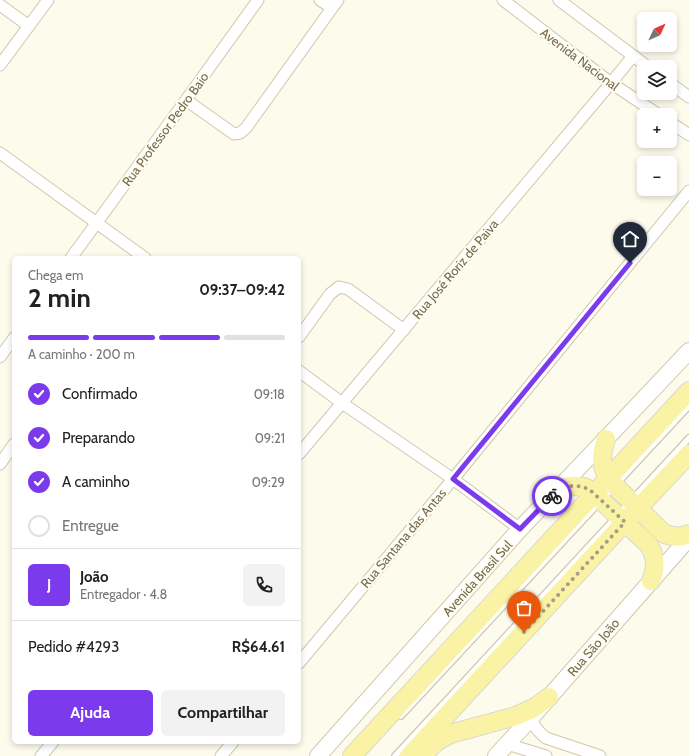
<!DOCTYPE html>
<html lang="pt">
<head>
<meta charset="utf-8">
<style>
	body { margin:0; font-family:Cabin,sans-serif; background:#f2f2f2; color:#222; height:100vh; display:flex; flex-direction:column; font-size:15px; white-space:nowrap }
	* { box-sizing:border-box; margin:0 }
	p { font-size:13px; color:#767676 }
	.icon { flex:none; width:22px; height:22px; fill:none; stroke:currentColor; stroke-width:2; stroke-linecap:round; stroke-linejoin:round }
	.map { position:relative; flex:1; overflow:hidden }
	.drawer { position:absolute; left:12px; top:256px; width:289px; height:488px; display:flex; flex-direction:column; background:#fff; border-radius:6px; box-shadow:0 2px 6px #0003 }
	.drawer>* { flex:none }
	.needle { width:26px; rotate:46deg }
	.tools { position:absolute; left:637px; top:12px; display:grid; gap:8px }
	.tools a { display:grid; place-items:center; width:40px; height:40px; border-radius:6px; background:#fff; box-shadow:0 2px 6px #0003; font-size:20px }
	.pin { position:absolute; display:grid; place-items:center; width:34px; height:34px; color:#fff; margin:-41px -17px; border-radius:50% 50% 50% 0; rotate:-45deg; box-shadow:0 0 4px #0007 }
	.pin .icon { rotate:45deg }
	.courier { position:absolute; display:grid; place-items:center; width:40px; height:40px; margin:-20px; border:3px solid #7c3aed; border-radius:50%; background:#fff; color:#222; box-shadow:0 1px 5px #0007 }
	.head em { font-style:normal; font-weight:800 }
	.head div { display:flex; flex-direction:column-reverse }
	.head { display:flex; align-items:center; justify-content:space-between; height:68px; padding:0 16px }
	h1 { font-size:26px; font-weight:800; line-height:30px }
	.bar { display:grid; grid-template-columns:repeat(4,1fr); gap:6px 4px; align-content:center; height:48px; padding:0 16px }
	.bar i { height:5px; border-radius:3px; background:#e0e0e0 }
	.bar .selected { background:#7c3aed }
	.bar p { grid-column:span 4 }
	.line { display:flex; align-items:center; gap:10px; padding:0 16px; border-top:1px solid #e0e0e0 }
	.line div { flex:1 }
	.round { display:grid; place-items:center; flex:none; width:42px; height:42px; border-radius:6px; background:#f2f2f2 }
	ol { padding:0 16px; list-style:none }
	li { display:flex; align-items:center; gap:12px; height:44px }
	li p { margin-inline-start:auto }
	li .icon { padding:4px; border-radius:50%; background:#7c3aed; color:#fff; stroke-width:4 }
	li:last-child { color:#767676 }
	li i { width:22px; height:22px; border:2px solid #e0e0e0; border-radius:50% }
	.action { display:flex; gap:8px; margin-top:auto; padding:8px 16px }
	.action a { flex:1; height:46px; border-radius:6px; background:#7c3aed; color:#fff; font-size:16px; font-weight:800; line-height:46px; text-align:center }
	.action a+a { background:#f2f2f2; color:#222 }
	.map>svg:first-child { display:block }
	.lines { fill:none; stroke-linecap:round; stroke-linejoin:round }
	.lane-casing { stroke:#d0c7b0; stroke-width:8 }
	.street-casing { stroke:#d0c7b0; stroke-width:13 }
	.secondary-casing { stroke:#d3c9ae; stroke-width:18 }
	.primary-casing { stroke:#dcd8d1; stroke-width:20 }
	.lane { stroke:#fff; stroke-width:5.5 }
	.street { stroke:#fff; stroke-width:11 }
	.secondary { stroke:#fff; stroke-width:16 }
	.primary { stroke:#faf3a5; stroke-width:18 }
	.done { stroke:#a79d85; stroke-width:4; stroke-dasharray:0 7.2 }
	.route { stroke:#7c3aed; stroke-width:5 }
	.labels { text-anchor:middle; stroke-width:4; stroke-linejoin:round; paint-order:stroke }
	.street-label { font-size:13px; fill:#796a4d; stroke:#fffef3 }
</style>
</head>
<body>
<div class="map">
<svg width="689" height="756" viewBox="0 0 689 756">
	<rect width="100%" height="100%" fill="#fdfbec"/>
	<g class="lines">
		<defs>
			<g id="lane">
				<polyline points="401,716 689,406"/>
				<polyline points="395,756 689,438"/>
			</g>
			<g id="street">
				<polyline points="320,0 332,8 338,0"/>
				<polyline points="503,0 611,83 659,115"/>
				<polyline points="559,0 648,67"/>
				<polyline points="0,5 29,26"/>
				<polyline points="0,65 48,0"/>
				<polyline points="670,83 689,97"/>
				<polyline points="186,100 234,134 240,133 246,128 332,8"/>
				<polyline points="670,122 689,135"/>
				<polyline points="0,153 145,258"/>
				<polyline points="71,258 186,100 258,0"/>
				<polyline points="299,337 330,294 339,287 348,289 404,330"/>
				<polyline points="0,357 14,338"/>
				<polyline points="299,371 342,403 453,479 520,529"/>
				<polyline points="299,454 611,83 633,56"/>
				<polyline points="0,464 14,444"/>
				<polyline points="299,663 453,479 689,191"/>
				<path d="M530,719C535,727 539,733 546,738L600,756"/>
				<polyline points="507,744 546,756"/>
				<polyline points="41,756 53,742"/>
				<polyline points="221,756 233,742"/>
			</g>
			<g id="secondary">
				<polyline points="318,756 520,529 621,423 689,351"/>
				<polyline points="496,756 530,719 689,538"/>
			</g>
			<g id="primary">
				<path d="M606,439C603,449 600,459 604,469C609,482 620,491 630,500C641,511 652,522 663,533C672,537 680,538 689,534"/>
				<path d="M552,495C564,485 577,483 590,490L648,544C656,556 657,567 651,581"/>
				<polyline points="425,753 436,742 450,734 516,716 534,708 549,697"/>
				<polyline points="352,756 689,391"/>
				<polyline points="409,756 625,522 689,454"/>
			</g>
		</defs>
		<!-- lane casing -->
		<use href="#lane" class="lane-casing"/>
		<!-- street casing -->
		<use href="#street" class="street-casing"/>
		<!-- secondary casing -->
		<use href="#secondary" class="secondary-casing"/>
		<!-- primary casing -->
		<use href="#primary" class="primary-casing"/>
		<!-- lane -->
		<use href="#lane" class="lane"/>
		<!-- street -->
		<use href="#street" class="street"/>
		<!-- secondary -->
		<use href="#secondary" class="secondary"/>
		<!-- primary -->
		<use href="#primary" class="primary"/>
	</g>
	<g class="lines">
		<!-- done -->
		<path class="done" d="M524,632L625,522L590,490C576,483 563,485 552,496"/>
		<!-- route -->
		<polyline class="route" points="552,496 520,529 453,479 630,263"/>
	</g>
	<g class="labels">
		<!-- street labels -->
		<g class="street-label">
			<text transform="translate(580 59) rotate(37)" y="5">Avenida Nacional</text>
			<text transform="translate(165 129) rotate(-54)" y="5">Rua Professor Pedro Baio</text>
			<text transform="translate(455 269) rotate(-50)" y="5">Rua José Roriz de Paiva</text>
			<text transform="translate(403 538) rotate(-50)" y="5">Rua Santana das Antas</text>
			<text transform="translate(477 578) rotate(-48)" y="5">Avenida Brasil Sul</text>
			<text transform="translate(593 647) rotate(-49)" y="5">Rua São João</text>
		</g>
	</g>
</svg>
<div class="tools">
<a><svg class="needle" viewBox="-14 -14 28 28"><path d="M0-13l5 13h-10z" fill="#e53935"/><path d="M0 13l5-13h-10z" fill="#767676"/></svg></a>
<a><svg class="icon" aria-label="layers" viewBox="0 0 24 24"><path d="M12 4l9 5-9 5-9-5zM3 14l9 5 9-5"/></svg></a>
<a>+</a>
<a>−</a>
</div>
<div class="pin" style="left:524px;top:632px;background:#ea580c"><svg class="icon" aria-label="bag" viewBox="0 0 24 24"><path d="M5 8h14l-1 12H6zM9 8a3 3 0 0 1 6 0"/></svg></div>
<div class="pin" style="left:630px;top:263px;background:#1f2937"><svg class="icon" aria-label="home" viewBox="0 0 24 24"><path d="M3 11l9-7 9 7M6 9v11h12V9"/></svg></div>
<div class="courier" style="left:552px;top:496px"><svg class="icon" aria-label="bike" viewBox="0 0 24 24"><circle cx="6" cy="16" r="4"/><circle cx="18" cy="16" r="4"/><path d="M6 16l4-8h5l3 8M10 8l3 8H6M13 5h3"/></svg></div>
<section class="drawer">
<div class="head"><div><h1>2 min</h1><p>Chega em</p></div><em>09:37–09:42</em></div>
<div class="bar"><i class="selected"></i><i class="selected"></i><i class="selected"></i><i></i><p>A caminho · 200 m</p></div>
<ol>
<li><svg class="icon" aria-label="check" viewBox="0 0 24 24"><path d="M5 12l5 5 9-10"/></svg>Confirmado<p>09:18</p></li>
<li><svg class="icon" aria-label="check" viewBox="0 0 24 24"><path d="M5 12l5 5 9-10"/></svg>Preparando<p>09:21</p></li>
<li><svg class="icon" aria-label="check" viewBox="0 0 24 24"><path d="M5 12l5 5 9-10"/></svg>A caminho<p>09:29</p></li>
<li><i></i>Entregue</li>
</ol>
<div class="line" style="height:72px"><b class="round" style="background:#7c3aed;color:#fff">J</b><div><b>João</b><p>Entregador · 4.8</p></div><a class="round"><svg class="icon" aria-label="phone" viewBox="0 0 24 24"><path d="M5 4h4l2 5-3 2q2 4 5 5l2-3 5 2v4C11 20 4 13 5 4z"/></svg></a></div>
<div class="line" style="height:52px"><div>Pedido #4293</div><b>R$64.61</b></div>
<div class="action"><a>Ajuda</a><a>Compartilhar</a></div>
</section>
</div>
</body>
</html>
